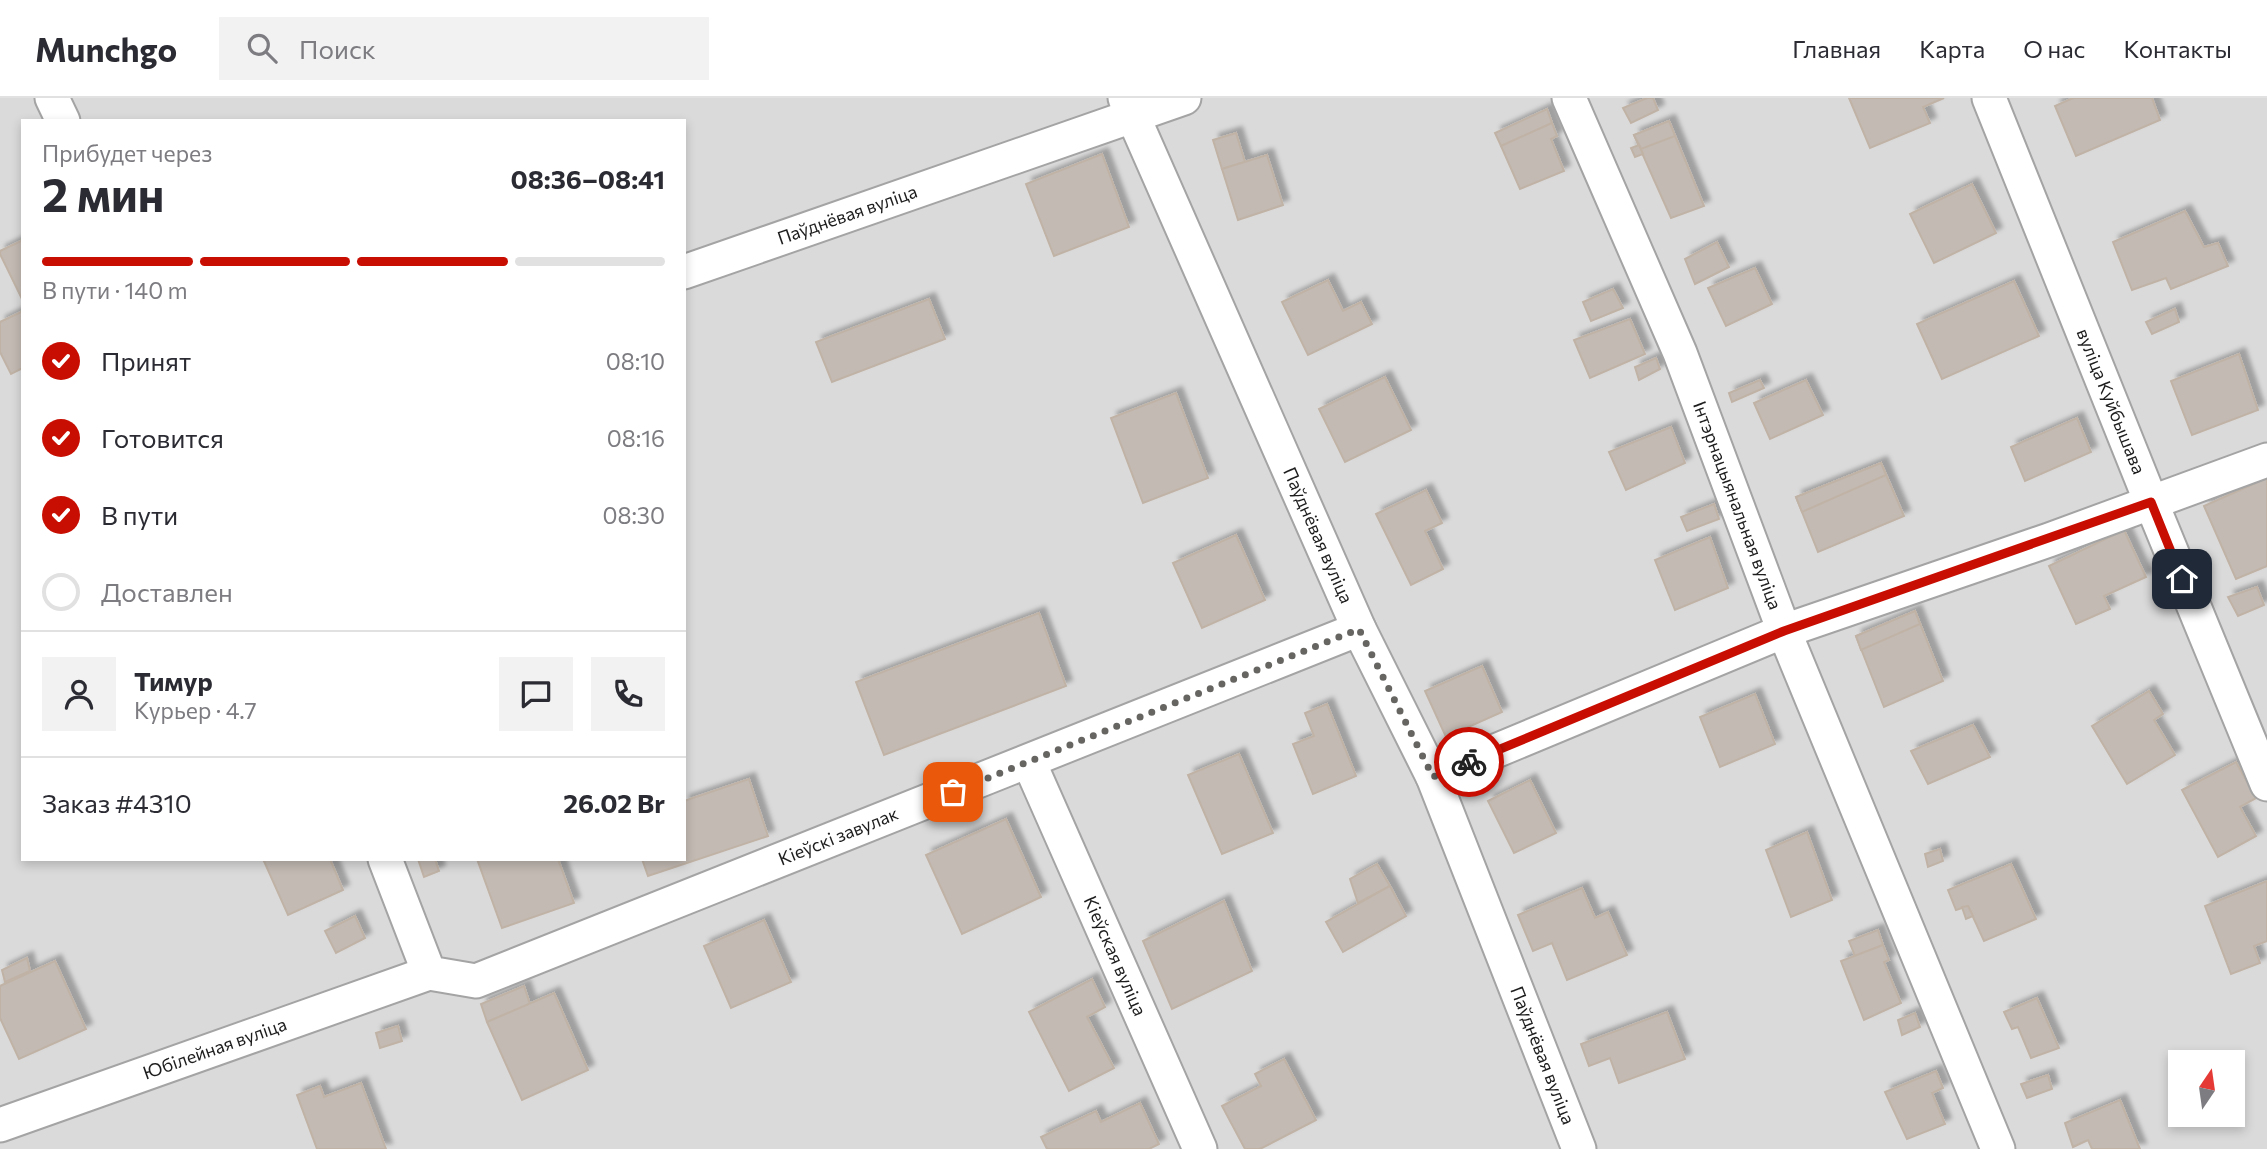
<!DOCTYPE html>
<html lang="ru">
<head>
<meta charset="utf-8">
<style>
	body { margin:0; font-family:Commissioner,sans-serif; background:#f2f2f3; color:#2b2b33; height:100vh; display:flex; flex-direction:column; font-size:26px; white-space:nowrap }
	* { box-sizing:border-box; margin:0 }
	p { font-size:23px; color:#7c7c81 }
	.icon { flex:none; width:38px; height:38px; fill:none; stroke:currentColor; stroke-width:2; stroke-linecap:round; stroke-linejoin:round }
	.map { position:relative; flex:1; overflow:hidden }
	.side { position:absolute; left:21px; top:21px; width:665px; height:742px; display:flex; flex-direction:column; background:#fff; border-radius:0px; box-shadow:0 4px 10px #0003 }
	.side>* { flex:none }
	.needle { width:46px; rotate:13deg }
	.tools { position:absolute; left:2168px; top:952px; display:grid; gap:14px }
	.tools a { display:grid; place-items:center; width:77px; height:77px; border-radius:0px; background:#fff; box-shadow:0 4px 10px #0003; font-size:35px }
	.pin { position:absolute; display:grid; place-items:center; width:60px; height:60px; color:#fff; margin:-30px; border-radius:14px; box-shadow:0 4px 10px #0006 }
	.courier { position:absolute; display:grid; place-items:center; width:70px; height:70px; margin:-35px; border:5px solid #c80e02; border-radius:50%; background:#fff; color:#222; box-shadow:0 2px 9px #0007 }
	.headline em { font-style:normal; font-weight:700 }
	.headline div { display:flex; flex-direction:column-reverse }
	.headline { display:flex; align-items:center; justify-content:space-between; height:119px; padding:0 21px }
	h1 { font-size:46px; font-weight:700; line-height:52px }
	.bar { display:grid; grid-template-columns:repeat(4,1fr); gap:10px 7px; align-content:center; height:84px; padding:0 21px }
	.bar i { height:9px; border-radius:5px; background:#e1e1e2 }
	.bar .selected { background:#c80e02 }
	.bar p { grid-column:span 4 }
	.line { display:flex; align-items:center; gap:18px; padding:0 21px; border-top:2px solid #e1e1e2 }
	.line div { flex:1 }
	.round { display:grid; place-items:center; flex:none; width:74px; height:74px; border-radius:0px; background:#f2f2f3 }
	ol { padding:0 21px; list-style:none }
	li { display:flex; align-items:center; gap:21px; height:77px }
	li p { margin-inline-start:auto }
	li .icon { padding:7px; border-radius:50%; background:#c80e02; color:#fff; stroke-width:4 }
	li:last-child { color:#7c7c81 }
	li i { width:38px; height:38px; border:4px solid #e1e1e2; border-radius:50% }
	header { display:flex; align-items:center; gap:42px; box-sizing:border-box; height:98px; padding:0 35px; background:#fff; border-bottom:2px solid #e1e1e2 }
	header strong { font-size:33px }
	nav { display:flex; gap:38px; margin-inline-start:auto; font-size:24px }
	.search { width:490px; height:63px; background:#f2f2f3; display:flex; align-items:center; gap:18px; box-sizing:border-box; padding:0 24px; border-radius:0px; color:#7c7c81; font-size:26px }
	.map>svg:first-child { display:block }
	.residential { fill:#dbdada; fill-rule:evenodd }
	.building { fill:#c3bab3; stroke:#c0b3a6; stroke-width:2; filter:url(#shadow) }
	.lines { fill:none; stroke-linecap:round; stroke-linejoin:round }
	.street-casing { stroke:#a4a4a4; stroke-width:37 }
	.street { stroke:#fff; stroke-width:33 }
	.done { stroke:#666562; stroke-width:7; stroke-dasharray:0 12.6 }
	.route { stroke:#c80e02; stroke-width:9 }
	.labels { text-anchor:middle; stroke-width:6; stroke-linejoin:round; paint-order:stroke }
	.street-label { font-size:18px; fill:#1d1d1d; stroke:#fff }
</style>
</head>
<body>
<header>
<strong>Munchgo</strong>
<div class="search"><svg class="icon" aria-label="search" viewBox="0 0 24 24"><circle cx="10" cy="10" r="6"/><path d="M15 15l6 6"/></svg>Поиск</div>
<nav><a>Главная</a><a>Карта</a><a>О нас</a><a>Контакты</a></nav>
</header>
<div class="map">
<svg width="2267" height="1051" viewBox="0 0 2267 1051">
	<defs>
		<filter id="shadow"><feDropShadow dx="6" dy="-6" stdDeviation="2" flood-color="#0004"/></filter>
	</defs>
	<rect width="100%" height="100%" fill="#eeebe3"/>
	<!-- residential -->
	<path class="residential" d="M0,0H2267V1051H0ZM23,23H684V761H23ZM2180,964H2233V1017H2180Z"/>
	<!-- building -->
	<g class="building">
		<polygon points="1647,0 1653,0 1658,12 1631,25 1623,10"/>
		<polygon points="1849,0 1944,0 1923,9 1930,25 1870,50"/>
		<polygon points="2073,0 2152,0 2160,22 2076,58 2055,8"/>
		<polygon points="1547,11 1552,25 1501,48 1495,35"/>
		<polygon points="1669,23 1704,108 1671,120 1634,37"/>
		<polygon points="1669,23 1675,38 1641,51 1634,37"/>
		<polygon points="1552,25 1557,38 1551,41 1564,73 1520,91 1501,48"/>
		<polygon points="1236,35 1245,64 1222,71 1213,42"/>
		<polygon points="1639,47 1643,56 1635,59 1631,50"/>
		<polygon points="1102,56 1129,129 1054,158 1026,86"/>
		<polygon points="1267,57 1283,107 1238,122 1222,71"/>
		<polygon points="1972,86 1996,135 1934,165 1910,116"/>
		<polygon points="2185,113 2204,149 2218,145 2228,168 2171,191 2166,180 2132,192 2113,144"/>
		<polygon points="23,142 23,203 0,156 0,153"/>
		<polygon points="1717,144 1729,169 1695,186 1685,161"/>
		<polygon points="1755,170 1772,206 1726,228 1708,190"/>
		<polygon points="1328,182 1343,213 1361,204 1372,226 1308,257 1282,204"/>
		<polygon points="2014,183 2039,238 1942,281 1917,226"/>
		<polygon points="1613,191 1623,210 1591,223 1583,204"/>
		<polygon points="929,201 945,241 832,284 816,244"/>
		<polygon points="2175,211 2179,224 2152,236 2146,224"/>
		<polygon points="23,213 23,270 11,276 0,254 0,224"/>
		<polygon points="1630,221 1645,256 1590,280 1574,242"/>
		<polygon points="2239,256 2258,312 2192,337 2171,283"/>
		<polygon points="1656,260 1660,271 1639,282 1635,269"/>
		<polygon points="1385,279 1411,332 1345,364 1319,311"/>
		<polygon points="1760,282 1764,290 1732,304 1729,295"/>
		<polygon points="1806,282 1823,317 1770,341 1754,305"/>
		<polygon points="1176,295 1208,380 1143,405 1111,320"/>
		<polygon points="2077,320 2091,354 2025,383 2011,349"/>
		<polygon points="1671,329 1685,365 1626,392 1609,354"/>
		<polygon points="1881,365 1904,418 1818,454 1796,399"/>
		<polygon points="1881,365 1886,377 1802,414 1796,399"/>
		<polygon points="2267,380 2267,468 2236,481 2204,408"/>
		<polygon points="1426,392 1442,425 1425,433 1443,471 1411,487 1376,416"/>
		<polygon points="1714,406 1719,421 1687,433 1681,419"/>
		<polygon points="2124,432 2146,479 2104,498 2110,511 2076,526 2049,468"/>
		<polygon points="1236,437 1265,502 1202,530 1173,465"/>
		<polygon points="1710,439 1728,490 1675,512 1655,462"/>
		<polygon points="2257,489 2264,507 2238,518 2228,499"/>
		<polygon points="1915,513 1943,583 1884,609 1856,538"/>
		<polygon points="1915,513 1920,526 1861,552 1856,538"/>
		<polygon points="1039,515 1066,588 884,657 856,584"/>
		<polygon points="1482,568 1502,614 1446,639 1425,593"/>
		<polygon points="2149,593 2163,616 2154,622 2175,657 2127,686 2092,628"/>
		<polygon points="1755,596 1775,646 1720,669 1700,619"/>
		<polygon points="1327,606 1356,678 1313,696 1293,646 1314,638 1305,615"/>
		<polygon points="1973,627 1990,659 1928,686 1911,653"/>
		<polygon points="1239,656 1273,735 1222,756 1188,677"/>
		<polygon points="2236,664 2256,700 2240,709 2256,738 2218,759 2182,692"/>
		<polygon points="749,681 768,738 648,778 642,761 684,761 684,703"/>
		<polygon points="1530,682 1556,735 1514,755 1488,703"/>
		<polygon points="1006,721 1041,799 962,836 926,757"/>
		<polygon points="1807,734 1832,802 1791,819 1766,752"/>
		<polygon points="1940,751 1943,763 1928,769 1925,756"/>
		<polygon points="263,761 330,761 343,792 288,817"/>
		<polygon points="418,761 435,761 439,773 424,779"/>
		<polygon points="477,761 558,761 574,805 502,830"/>
		<polygon points="1377,766 1390,788 1358,805 1350,781"/>
		<polygon points="2011,766 2036,821 1984,843 1968,808 1956,812 1948,792"/>
		<polygon points="2267,783 2267,843 2254,848 2260,865 2231,876 2205,808"/>
		<polygon points="1390,788 1406,818 1343,854 1326,824"/>
		<polygon points="1582,790 1595,820 1608,814 1627,857 1567,882 1552,845 1533,853 1518,817"/>
		<polygon points="1224,803 1252,873 1172,911 1143,843"/>
		<polygon points="1968,808 1973,818 1966,821 1962,809"/>
		<polygon points="355,818 365,840 336,855 325,833"/>
		<polygon points="764,822 791,884 731,910 704,848"/>
		<polygon points="1878,832 1883,847 1855,858 1849,843"/>
		<polygon points="1883,847 1889,862 1884,864 1901,905 1864,922 1841,863"/>
		<polygon points="27,860 30,873 5,884 2,872"/>
		<polygon points="55,863 86,931 19,961 0,920 0,888"/>
		<polygon points="1092,881 1105,909 1087,919 1114,970 1069,993 1029,914"/>
		<polygon points="524,888 530,906 487,924 481,906"/>
		<polygon points="554,895 588,972 522,1002 487,924"/>
		<polygon points="2037,900 2059,950 2031,960 2018,929 2012,931 2004,914"/>
		<polygon points="1667,914 1685,961 1619,985 1610,960 1589,968 1581,946"/>
		<polygon points="1915,915 1920,929 1902,937 1898,922"/>
		<polygon points="398,928 402,943 380,950 376,935"/>
		<polygon points="1284,961 1316,1022 1260,1051 1245,1051 1222,1008 1261,988 1255,976"/>
		<polygon points="1936,973 1943,990 1932,995 1945,1026 1907,1041 1885,994"/>
		<polygon points="2048,977 2052,991 2027,1000 2021,986"/>
		<polygon points="361,985 386,1051 317,1051 297,997 320,988 324,999"/>
		<polygon points="2120,1002 2140,1051 2092,1051 2088,1042 2073,1049 2065,1025"/>
		<polygon points="1140,1005 1159,1046 1149,1051 1047,1051 1041,1039 1096,1013 1101,1024"/>
	</g>
	<g class="lines">
		<defs>
			<g id="street">
				<polyline points="52,0 63,23"/>
				<path id="s1" d="M1125,0L1359,531L1433,679L1579,1051"/>
				<path id="s2" d="M1569,0L1680,255L1784,533L1998,1051"/>
				<path id="s3" d="M1989,0L2151,404L2267,686"/>
				<path id="s4" d="M684,174L1184,0"/>
				<path id="s5" d="M1029,664L1200,1051"/>
				<polyline points="1433,679 1784,533 2049,442 2267,362"/>
				<path id="s6" d="M385,761L429,875L476,883L1359,531"/>
				<path id="s7" d="M0,1027L429,875"/>
			</g>
		</defs>
		<!-- street casing -->
		<use href="#street" class="street-casing"/>
		<!-- street -->
		<use href="#street" class="street"/>
	</g>
	<g class="lines">
		<!-- done -->
		<polyline class="done" points="953,694 1359,531 1433,679 1469,664"/>
		<!-- route -->
		<polyline class="route" points="1469,664 1784,533 2151,404 2182,481"/>
	</g>
	<g class="labels">
		<!-- street labels -->
		<g class="street-label">
			<text dy="6" stroke="none"><textPath href="#s4" startOffset="173">Паўднёвая вуліца</textPath></text>
			<text dy="6" stroke="none"><textPath href="#s3" startOffset="327">вуліца Куйбышава</textPath></text>
			<text dy="6" stroke="none"><textPath href="#s2" startOffset="441">Інтэрнацыянальная вуліца</textPath></text>
			<text dy="6" stroke="none"><textPath href="#s1" startOffset="478">Паўднёвая вуліца</textPath></text>
			<text dy="6" stroke="none"><textPath href="#s6" startOffset="560">Кіеўскі завулак</textPath></text>
			<text dy="6" stroke="none"><textPath href="#s5" startOffset="212">Кіеўская вуліца</textPath></text>
			<text dy="6" stroke="none"><textPath href="#s7" startOffset="228">Юбілейная вуліца</textPath></text>
			<text dy="6" stroke="none"><textPath href="#s1" startOffset="1045">Паўднёвая вуліца</textPath></text>
		</g>
	</g>
</svg>
<div class="tools">
<a><svg class="needle" viewBox="-14 -14 28 28"><path d="M0-13l5 13h-10z" fill="#e53935"/><path d="M0 13l5-13h-10z" fill="#7c7c81"/></svg></a>
</div>
<div class="pin" style="left:953px;top:694px;background:#ea580c"><svg class="icon" aria-label="bag" viewBox="0 0 24 24"><path d="M5 8h14l-1 12H6zM9 8a3 3 0 0 1 6 0"/></svg></div>
<div class="pin" style="left:2182px;top:481px;background:#1f2937"><svg class="icon" aria-label="home" viewBox="0 0 24 24"><path d="M3 11l9-7 9 7M6 9v11h12V9"/></svg></div>
<div class="courier" style="left:1469px;top:664px"><svg class="icon" aria-label="bike" viewBox="0 0 24 24"><circle cx="6" cy="16" r="4"/><circle cx="18" cy="16" r="4"/><path d="M6 16l4-8h5l3 8M10 8l3 8H6M13 5h3"/></svg></div>
<section class="side">
<div class="headline"><div><h1>2 мин</h1><p>Прибудет через</p></div><em>08:36–08:41</em></div>
<div class="bar"><i class="selected"></i><i class="selected"></i><i class="selected"></i><i></i><p>В пути · 140 m</p></div>
<ol>
<li><svg class="icon" aria-label="check" viewBox="0 0 24 24"><path d="M5 12l5 5 9-10"/></svg>Принят<p>08:10</p></li>
<li><svg class="icon" aria-label="check" viewBox="0 0 24 24"><path d="M5 12l5 5 9-10"/></svg>Готовится<p>08:16</p></li>
<li><svg class="icon" aria-label="check" viewBox="0 0 24 24"><path d="M5 12l5 5 9-10"/></svg>В пути<p>08:30</p></li>
<li><i></i>Доставлен</li>
</ol>
<div class="line" style="height:126px"><a class="round"><svg class="icon" aria-label="person" viewBox="0 0 24 24"><circle cx="12" cy="8" r="4"/><path d="M4 21q1-7 8-7t8 7"/></svg></a><div><b>Тимур</b><p>Курьер · 4.7</p></div><a class="round"><svg class="icon" aria-label="chat" viewBox="0 0 24 24"><path d="M4 5h16v11H9l-5 4z"/></svg></a><a class="round"><svg class="icon" aria-label="phone" viewBox="0 0 24 24"><path d="M5 4h4l2 5-3 2q2 4 5 5l2-3 5 2v4C11 20 4 13 5 4z"/></svg></a></div>
<div class="line" style="height:91px"><div>Заказ #4310</div><b>26.02 Br</b></div>
</section>
</div>
</body>
</html>
